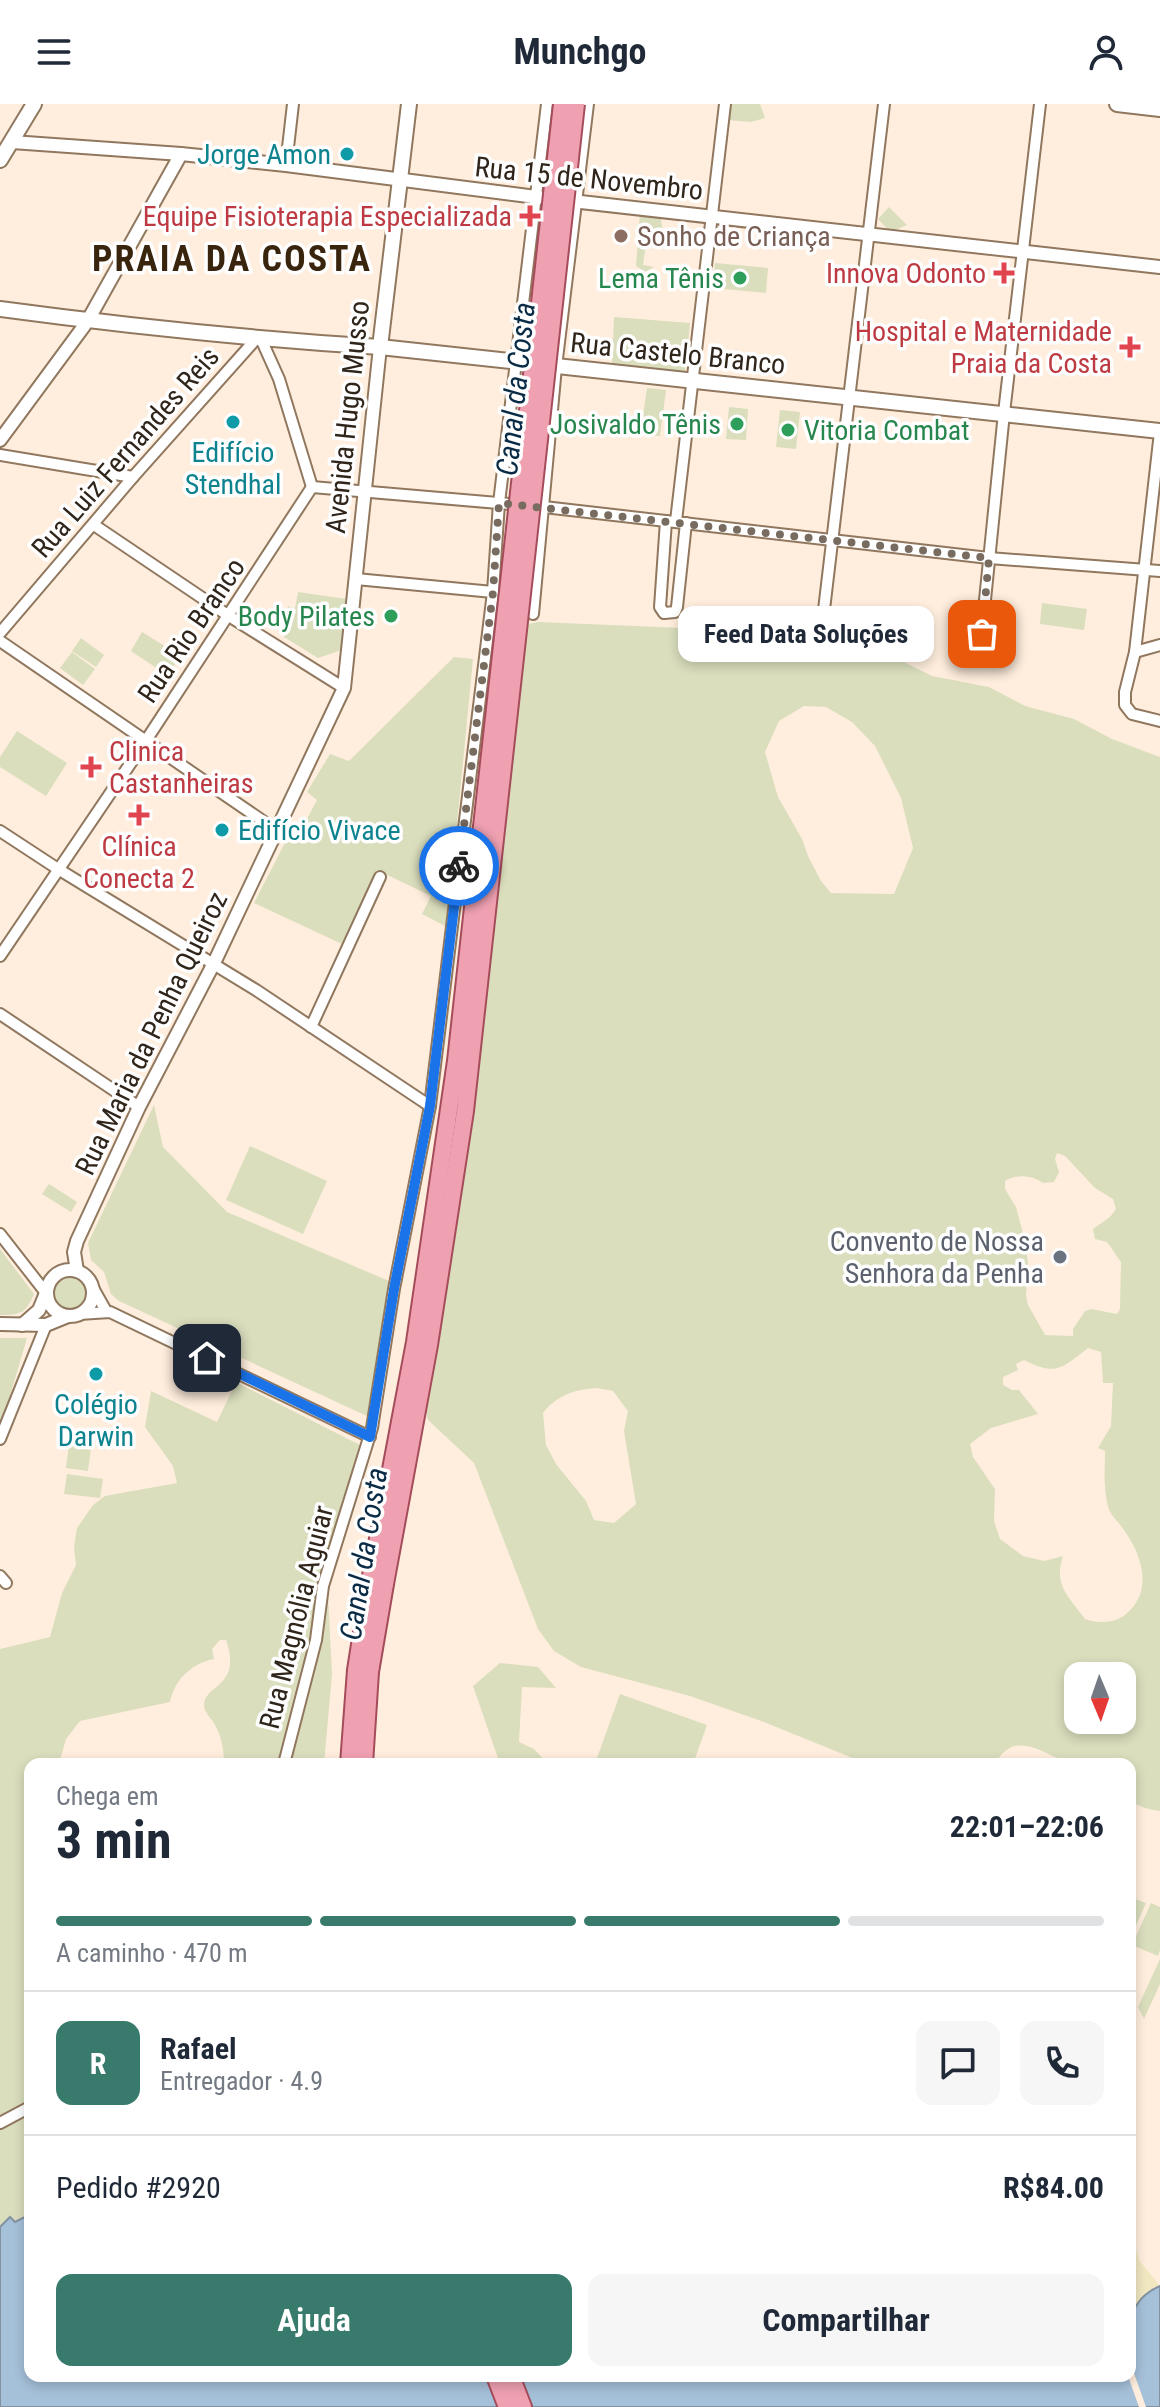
<!DOCTYPE html>
<html lang="pt">
<head>
<meta charset="utf-8">
<style>
	body { margin:0; font-family:"Roboto Condensed",sans-serif; background:#f6f6f7; color:#1f2937; height:100vh; display:flex; flex-direction:column; font-size:30px; white-space:nowrap }
	* { box-sizing:border-box; margin:0 }
	p { font-size:26px; color:#747a83 }
	.icon { flex:none; width:44px; height:44px; fill:none; stroke:currentColor; stroke-width:2; stroke-linecap:round; stroke-linejoin:round }
	.map { position:relative; flex:1; overflow:hidden }
	.drawer { position:absolute; left:24px; top:1654px; width:1112px; height:624px; display:flex; flex-direction:column; background:#fff; border-radius:16px; box-shadow:0 4px 12px #0003 }
	.drawer>* { flex:none }
	.needle { width:52px; rotate:178deg }
	.controls { position:absolute; left:1064px; top:1558px; display:grid; gap:16px }
	.controls a { display:grid; place-items:center; width:72px; height:72px; border-radius:16px; background:#fff; box-shadow:0 4px 12px #0003; font-size:40px }
	.pin { position:absolute; display:grid; place-items:center; width:68px; height:68px; color:#fff; margin:-34px; border-radius:16px; box-shadow:0 4px 12px #0006 }
	.courier { position:absolute; display:grid; place-items:center; width:80px; height:80px; margin:-40px; border:6px solid #1a73e8; border-radius:50%; background:#fff; color:#222; box-shadow:0 2px 10px #0007 }
	.bubble { position:absolute; height:56px; border-radius:16px; background:#fff; box-shadow:0 4px 12px #0003; font-size:26px; font-weight:700; line-height:56px; text-align:center }
	.head em { font-style:normal; font-weight:700 }
	.head div { display:flex; flex-direction:column-reverse }
	.head { display:flex; align-items:center; justify-content:space-between; height:136px; padding:0 32px }
	h1 { font-size:52px; font-weight:700; line-height:60px }
	.bar { display:grid; grid-template-columns:repeat(4,1fr); gap:12px 8px; align-content:center; height:96px; padding:0 32px }
	.bar i { height:10px; border-radius:6px; background:#e0e1e3 }
	.bar .active { background:#387b6d }
	.bar p { grid-column:span 4 }
	.line { display:flex; align-items:center; gap:20px; padding:0 32px; border-top:2px solid #e0e1e3 }
	.line div { flex:1 }
	.round { display:grid; place-items:center; flex:none; width:84px; height:84px; border-radius:16px; background:#f6f6f7 }
	.action { display:flex; gap:16px; margin-top:auto; padding:16px 32px }
	.action a { flex:1; height:92px; border-radius:16px; background:#387b6d; color:#fff; font-size:32px; font-weight:700; line-height:92px; text-align:center }
	.action a+a { background:#f6f6f7; color:#1f2937 }
	header { display:flex; justify-content:space-between; align-items:center; height:104px; padding:0 32px; background:#fff; font-size:36px; font-weight:700 }
	.map>svg:first-child { display:block }
	.green { fill:#dadebd; fill-rule:evenodd }
	.sand { fill:#f1e8c2 }
	.water { fill:#a5c0d9; stroke:#8292a0; stroke-width:2 }
	.pier { fill:#fed }
	.lines { fill:none; stroke-linecap:round; stroke-linejoin:round }
	.minor-casing { stroke:#90775e; stroke-width:14 }
	.tertiary-casing { stroke:#90775e; stroke-width:16 }
	.secondary-casing { stroke:#90775e; stroke-width:18 }
	.primary-casing { stroke:#a54c5b; stroke-width:20 }
	.minor { stroke:#fff; stroke-width:10 }
	.tertiary { stroke:#fff; stroke-width:12 }
	.secondary { stroke:#fff; stroke-width:14 }
	.primary { stroke:#efa0b1; stroke-width:16 }
	.primary-bridge-casing { stroke:#a54c5b; stroke-width:20; stroke-linecap:butt }
	.primary-bridge { stroke:#efa0b1; stroke-width:16 }
	.done { stroke:#786b5f; stroke-width:8; stroke-dasharray:0 14.4 }
	.route { stroke:#1a73e8; stroke-width:10 }
	.culture-dot { fill:#0f9aa8; stroke:#fefefe; stroke-width:3 }
	.health-dot { fill:#e0444e; stroke:#fefefe; stroke-width:3 }
	.education-dot { fill:#8d6e63; stroke:#fefefe; stroke-width:3 }
	.leisure-dot { fill:#2e9e5b; stroke:#fefefe; stroke-width:3 }
	.worship-dot { fill:#6b7280; stroke:#fefefe; stroke-width:3 }
	.labels { text-anchor:middle; stroke-width:7; stroke-linejoin:round; paint-order:stroke }
	.culture-label { font-size:28px; fill:#0d838f; stroke:#fefefe }
	.street-label { font-size:28px; fill:#2f251b; stroke:#fefefe }
	.health-label { font-size:28px; fill:#be3a42; stroke:#fefefe; text-anchor:end }
	.education-label { font-size:28px; fill:#785e54; stroke:#fefefe; text-anchor:start }
	.leisure-label { font-size:28px; fill:#27864d; stroke:#fefefe; text-anchor:end }
	.worship-label { font-size:28px; fill:#5b616d; stroke:#fefefe; text-anchor:end }
	.water-label { font-size:30px; font-style:italic; fill:#092b45; stroke:#fefefe }
	.district-label { font-size:36px; font-weight:bold; letter-spacing:2px; fill:#39250d; stroke:#fefefe }
</style>
</head>
<body>
<header><svg class="icon" aria-label="menu" viewBox="0 0 24 24"><path d="M4 6h16M4 12h16M4 18h16"/></svg>Munchgo<svg class="icon" aria-label="person" viewBox="0 0 24 24"><circle cx="12" cy="8" r="4"/><path d="M4 21q1-7 8-7t8 7"/></svg></header>
<div class="map">
<svg width="1160" height="2303" viewBox="0 0 1160 2303">
	<rect width="100%" height="100%" fill="#fed"/>
	<!-- green -->
	<g class="green">
		<polygon points="728,0 760,0 765,14 751,18 727,16"/>
		<polygon points="889,103 907,121 890,128 878,115"/>
		<polygon points="640,108 661,113 662,125 648,126 643,161 654,163 645,168 636,162"/>
		<polygon points="715,159 768,164 766,189 713,184"/>
		<polygon points="614,213 690,219 685,267 612,261"/>
		<polygon points="647,284 666,286 660,332 640,331"/>
		<polygon points="729,303 748,305 746,336 726,335"/>
		<polygon points="780,306 800,308 796,345 776,343"/>
		<polygon points="298,488 347,495 342,546 318,554 284,533 288,502 295,504"/>
		<polygon points="1042,499 1087,505 1084,526 1040,520"/>
		<path d="M538,518L682,524L902,557L932,572L989,583L1025,602L1074,615L1112,635L1160,653V1707L1148,1705L1130,1698V1660C1113,1660 1090,1664 1073,1660C1046,1653 1016,1622 995,1660H870L860,1657L764,1618L690,1592L581,1563L554,1547L538,1525L474,1359L428,1316L418,1281L528,520ZM804,602L826,603L852,618L875,642L901,694L913,744L894,790L831,789L821,777L808,752L802,735L778,693L765,648L779,617ZM1057,1049L1065,1052L1095,1084L1113,1095L1116,1105L1110,1113L1093,1125L1095,1135L1107,1138L1121,1158L1120,1205L1117,1210L1091,1205L1085,1207L1073,1225V1232L1045,1231L1028,1201L1026,1192L1028,1158L1024,1133L1016,1103L1005,1085V1077C1017,1070 1032,1071 1043,1079L1054,1078L1059,1068L1055,1055ZM1088,1244L1101,1248L1103,1279H1113L1111,1322L1098,1344L1105,1347C1105,1365 1103,1383 1108,1402C1110,1411 1116,1415 1121,1422C1141,1448 1155,1486 1126,1510C1116,1519 1098,1520 1085,1515C1069,1492 1053,1482 1063,1452L1044,1457L1023,1452L1000,1435L994,1417L995,1385L973,1353L970,1340L991,1324L1038,1310L1019,1286H1012L1003,1281V1273L1018,1266L1016,1260L1024,1256C1056,1272 1061,1265 1088,1244ZM597,1284L613,1287L628,1307L624,1327L636,1400L614,1419L594,1416L586,1397L556,1360L546,1341L543,1309C556,1292 575,1285 597,1284ZM1078,1572H1122V1616H1078Z"/>
		<polygon points="142,528 181,552 167,571 131,547"/>
		<polygon points="81,534 104,551 96,563 72,547"/>
		<polygon points="72,548 95,565 83,581 60,564"/>
		<polygon points="454,553 473,555 447,823 422,810 431,792 377,766 342,840 254,799 292,725 301,726 317,696 307,688 330,650 349,657"/>
		<polygon points="17,627 67,659 46,692 0,663 0,653"/>
		<polygon points="154,1001 163,1043 227,1108 389,1177 369,1313 119,1197 111,1190 104,1168 91,1156 88,1139"/>
		<polygon points="250,1042 327,1077 303,1130 226,1096"/>
		<polygon points="49,1080 77,1098 71,1108 42,1090"/>
		<path d="M0,1145L34,1190C26,1209 21,1211 0,1211Z"/>
		<circle cx="70" cy="1190" r="17"/>
		<polygon points="0,1234 27,1234 0,1326"/>
		<path d="M236,1278L360,1341L326,1451L332,1570L324,1660H224C224,1648 222,1634 216,1623C213,1616 204,1608 204,1602C203,1580 243,1584 226,1536H220L212,1545L214,1555C191,1560 175,1575 170,1598L80,1617L66,1635L59,1660H30V2099L27,2112L15,2118L10,2113L0,2123V1545L50,1533L62,1489L76,1461L74,1443L77,1424L93,1401L105,1392L177,1379L173,1362L145,1323L151,1287L217,1318Z"/>
		<polygon points="70,1334 92,1336 88,1367 66,1364"/>
		<polygon points="67,1370 103,1375 100,1394 64,1390"/>
		<polygon points="500,1559 538,1563 556,1584 522,1583 519,1638 534,1645 548,1660 500,1660 473,1582"/>
		<polygon points="620,1590 707,1621 693,1660 614,1660 597,1654"/>
		<polygon points="1130,1793 1146,1799 1130,1835"/>
		<polygon points="1151,1799 1160,1803 1160,1846 1158,1852 1132,1841"/>
		<polygon points="1160,1855 1160,1880 1144,1915 1138,1903"/>
	</g>
	<!-- sand -->
	<polygon class="sand" points="1134,2138 1139,2156 1159,2181 1148,2187 1130,2211 1130,2139"/>
	<!-- water -->
	<path class="water" d="M30,2099V2272H1130C1130,2236 1120,2199 1160,2182V2303H0V2123L10,2113L15,2118L27,2112Z"/>
	<!-- pier -->
	<polygon class="pier" points="1130,2258 1146,2303 1139,2303 1128,2272"/>
	<g class="lines">
		<defs>
			<g id="minor">
				<polyline points="286,61 293,0"/>
				<polyline points="261,235 279,275 312,383"/>
				<polyline points="1160,328 1135,548 1125,588 1125,601 1132,610 1160,617"/>
				<polyline points="0,351 133,373"/>
				<polyline points="312,383 544,403 989,454 1160,467"/>
				<polyline points="666,417 660,503 664,509 675,508 677,503 686,419"/>
				<polyline points="676,417 725,0"/>
				<polyline points="94,421 229,512 344,584"/>
				<polyline points="356,475 493,488"/>
				<polyline points="533,510 556,263 588,0"/>
				<polyline points="0,529 133,373 256,235"/>
				<polyline points="821,531 884,0"/>
				<polyline points="0,537 276,726"/>
				<polyline points="1135,548 1160,541"/>
				<polyline points="979,555 1004,309 1040,0"/>
				<polyline points="0,727 58,765 256,886 430,1002"/>
				<polyline points="0,852 147,635 312,383"/>
				<polyline points="0,910 139,1003"/>
				<polyline points="311,923 380,773"/>
				<polyline points="0,1130 46,1189"/>
				<polyline points="93,1184 106,1207"/>
				<polyline points="79,1210 110,1208 370,1333"/>
				<polyline points="0,1335 46,1221"/>
				<polyline points="0,1472 6,1479"/>
				<polyline points="284,1660 316,1536 323,1482 372,1324 394,1185 430,1002 493,488 499,399 547,0"/>
				<polyline points="0,2019 30,2003"/>
			</g>
			<g id="tertiary">
				<polyline points="12,38 181,50 286,61 536,93 1160,163"/>
				<polyline points="0,336 87,218 181,50"/>
				<circle cx="70" cy="1189" r="23"/>
				<polyline points="77,1167 74,1148 77,1137 139,1003 214,859 344,584 380,243"/>
				<polyline points="0,1220 46,1221 68,1212"/>
				<polyline points="22,1221 39,1206 46,1189"/>
			</g>
			<g id="secondary">
				<polyline points="1117,0 1160,5"/>
				<polyline points="0,56 34,0"/>
				<path d="M0,205C126,222 253,235 380,243L1160,327"/>
				<polyline points="380,243 409,0"/>
			</g>
			<g id="primary">
				<polyline points="349,1660 356,1566 370,1477"/>
				<polyline points="364,1660 370,1568 385,1480"/>
				<polyline points="495,2272 507,2303"/>
				<polyline points="511,2272 523,2303"/>
			</g>
		</defs>
		<!-- minor casing -->
		<use href="#minor" class="minor-casing"/>
		<!-- tertiary casing -->
		<use href="#tertiary" class="tertiary-casing"/>
		<!-- secondary casing -->
		<use href="#secondary" class="secondary-casing"/>
		<!-- primary casing -->
		<use href="#primary" class="primary-casing"/>
		<!-- minor -->
		<use href="#minor" class="minor"/>
		<!-- tertiary -->
		<use href="#tertiary" class="tertiary"/>
		<!-- secondary -->
		<use href="#secondary" class="secondary"/>
		<!-- primary -->
		<use href="#primary" class="primary"/>
		<defs>
			<g id="primary-bridge">
				<polyline points="370,1477 415,1238 456,957 562,0"/>
				<polyline points="385,1480 429,1241 465,1007 576,0"/>
			</g>
		</defs>
		<!-- primary-bridge casing -->
		<use href="#primary-bridge" class="primary-bridge-casing"/>
		<!-- primary-bridge -->
		<use href="#primary-bridge" class="primary-bridge"/>
	</g>
	<g class="lines">
		<!-- done -->
		<polyline class="done" points="459,762 493,488 499,399 989,454 982,530"/>
		<!-- route -->
		<polyline class="route" points="207,1254 370,1333 394,1185 430,1002 459,762"/>
	</g>
	<!-- markers -->
	<g class="culture-dot">
		<circle cx="347" cy="50" r="8"/>
		<circle cx="233" cy="318" r="8"/>
		<circle cx="222" cy="726" r="8"/>
		<circle cx="96" cy="1270" r="8"/>
	</g>
	<g class="health-dot">
		<path d="M526 100h8v8h8v8h-8v8h-8v-8h-8v-8h8z"/>
		<path d="M1000 157h8v8h8v8h-8v8h-8v-8h-8v-8h8z"/>
		<path d="M1126 231h8v8h8v8h-8v8h-8v-8h-8v-8h8z"/>
		<path d="M87 651h8v8h8v8h-8v8h-8v-8h-8v-8h8z"/>
		<path d="M135 699h8v8h8v8h-8v8h-8v-8h-8v-8h8z"/>
	</g>
	<circle class="education-dot" cx="621" cy="132" r="8"/>
	<g class="leisure-dot">
		<circle cx="740" cy="174" r="8"/>
		<circle cx="737" cy="320" r="8"/>
		<circle cx="788" cy="326" r="8"/>
		<circle cx="391" cy="512" r="8"/>
	</g>
	<circle class="worship-dot" cx="1060" cy="1153" r="8"/>
	<g class="labels">
		<!-- culture labels -->
		<g class="culture-label">
			<text x="331" y="60" text-anchor="end">Jorge Amon</text>
			<text x="233" y="358">Edifício<tspan x="233" dy="32">Stendhal</tspan></text>
			<text x="238" y="736" text-anchor="start">Edifício Vivace</text>
			<text x="96" y="1310">Colégio<tspan x="96" dy="32">Darwin</tspan></text>
		</g>
		<!-- street labels -->
		<g class="street-label">
			<text transform="translate(589 74) rotate(6)" y="10">Rua 15 de Novembro</text>
			<text transform="translate(678 249) rotate(6)" y="10">Rua Castelo Branco</text>
			<text transform="translate(347 313) rotate(-84)" y="10">Avenida Hugo Musso</text>
			<text transform="translate(125 348) rotate(-49)" y="10">Rua Luiz Fernandes Reis</text>
			<text transform="translate(191 526) rotate(-56)" y="10">Rua Rio Branco</text>
			<text transform="translate(151 929) rotate(-64)" y="10">Rua Maria da Penha Queiroz</text>
			<text transform="translate(296 1513) rotate(-76)" y="10">Rua Magnólia Aguiar</text>
		</g>
		<!-- health labels -->
		<g class="health-label">
			<text x="512" y="122">Equipe Fisioterapia Especializada</text>
			<text x="986" y="179">Innova Odonto</text>
			<text x="1112" y="237">Hospital e Maternidade<tspan x="1112" dy="32">Praia da Costa</tspan></text>
			<text x="109" y="657" text-anchor="start">Clinica<tspan x="109" dy="32">Castanheiras</tspan></text>
			<text x="139" y="752" text-anchor="middle">Clínica<tspan x="139" dy="32">Conecta 2</tspan></text>
		</g>
		<!-- education labels -->
		<g class="education-label">
			<text x="637" y="142">Sonho de Criança</text>
		</g>
		<!-- leisure labels -->
		<g class="leisure-label">
			<text x="724" y="184">Lema Tênis</text>
			<text x="721" y="330">Josivaldo Tênis</text>
			<text x="804" y="336" text-anchor="start">Vitoria Combat</text>
			<text x="375" y="522">Body Pilates</text>
		</g>
		<!-- worship labels -->
		<g class="worship-label">
			<text x="1044" y="1147">Convento de Nossa<tspan x="1044" dy="32">Senhora da Penha</tspan></text>
		</g>
		<!-- water labels -->
		<g class="water-label">
			<text transform="translate(516 285) rotate(-84)" y="10">Canal da Costa</text>
			<text transform="translate(364 1450) rotate(-81)" y="10">Canal da Costa</text>
		</g>
		<!-- district labels -->
		<g class="district-label">
			<text x="232" y="167">PRAIA DA COSTA</text>
		</g>
	</g>
</svg>
<div class="controls">
<a><svg class="needle" viewBox="-14 -14 28 28"><path d="M0-13l5 13h-10z" fill="#e53935"/><path d="M0 13l5-13h-10z" fill="#747a83"/></svg></a>
</div>
<div class="pin" style="left:982px;top:530px;background:#ea580c"><svg class="icon" aria-label="bag" viewBox="0 0 24 24"><path d="M5 8h14l-1 12H6zM9 8a3 3 0 0 1 6 0"/></svg></div>
<div class="pin" style="left:207px;top:1254px;background:#1f2937"><svg class="icon" aria-label="home" viewBox="0 0 24 24"><path d="M3 11l9-7 9 7M6 9v11h12V9"/></svg></div>
<div class="courier" style="left:459px;top:762px"><svg class="icon" aria-label="bike" viewBox="0 0 24 24"><circle cx="6" cy="16" r="4"/><circle cx="18" cy="16" r="4"/><path d="M6 16l4-8h5l3 8M10 8l3 8H6M13 5h3"/></svg></div>
<div class="bubble" style="left:678px;top:502px;width:256px">Feed Data Soluções</div>
<section class="drawer">
<div class="head"><div><h1>3 min</h1><p>Chega em</p></div><em>22:01–22:06</em></div>
<div class="bar"><i class="active"></i><i class="active"></i><i class="active"></i><i></i><p>A caminho · 470 m</p></div>
<div class="line" style="height:144px"><b class="round" style="background:#387b6d;color:#fff">R</b><div><b>Rafael</b><p>Entregador · 4.9</p></div><a class="round"><svg class="icon" aria-label="chat" viewBox="0 0 24 24"><path d="M4 5h16v11H9l-5 4z"/></svg></a><a class="round"><svg class="icon" aria-label="phone" viewBox="0 0 24 24"><path d="M5 4h4l2 5-3 2q2 4 5 5l2-3 5 2v4C11 20 4 13 5 4z"/></svg></a></div>
<div class="line" style="height:104px"><div>Pedido #2920</div><b>R$84.00</b></div>
<div class="action"><a>Ajuda</a><a>Compartilhar</a></div>
</section>
</div>
</body>
</html>
